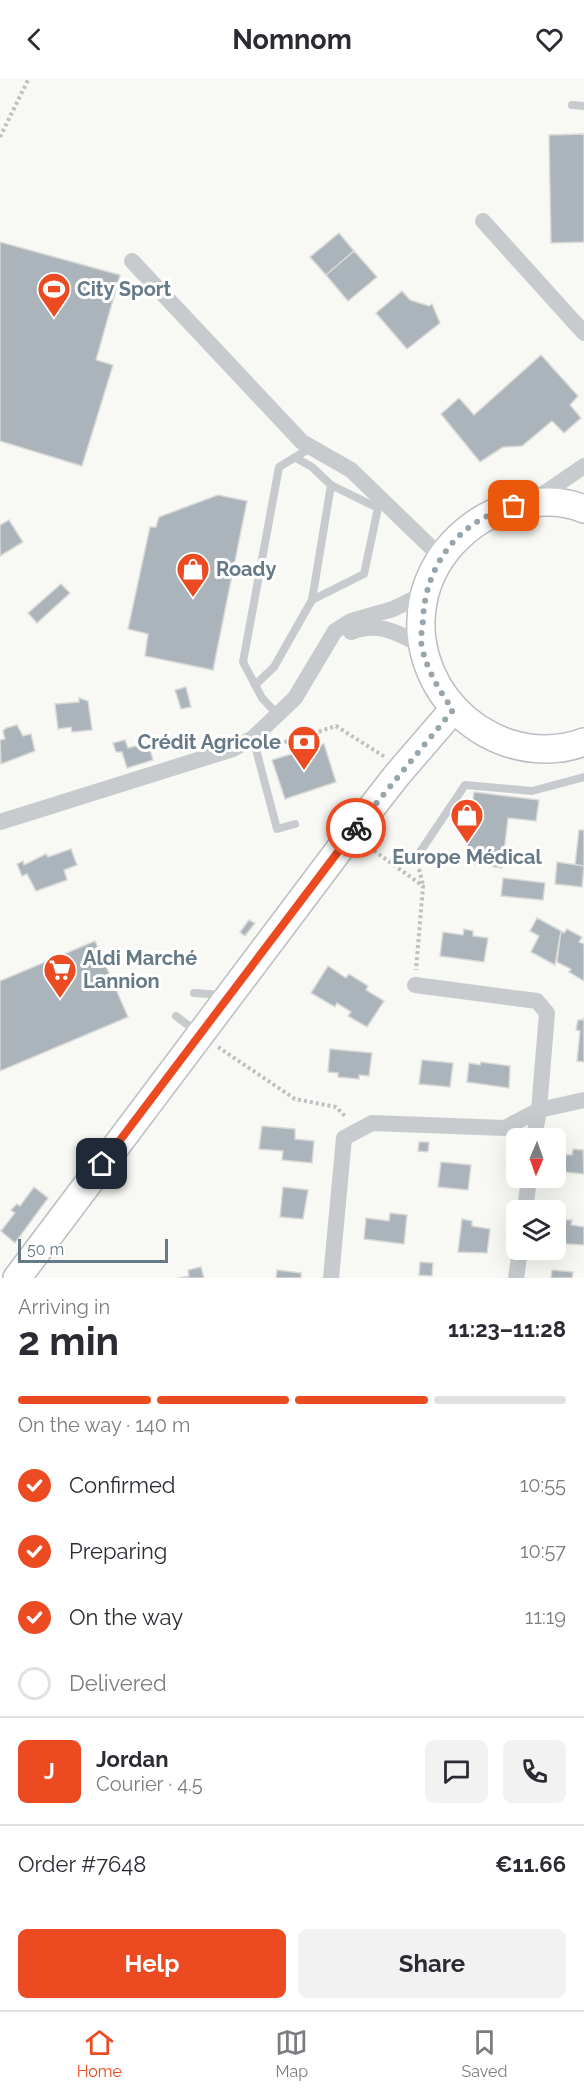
<!DOCTYPE html>
<html lang="en">
<head>
<meta charset="utf-8">
<style>
	body { margin:0; font-family:Raleway,sans-serif; background:#f2f2f3; color:#2b2b33; height:100vh; display:flex; flex-direction:column; font-size:22px; white-space:nowrap }
	* { box-sizing:border-box; margin:0 }
	p { font-size:20px; color:#7c7c81 }
	.icon { flex:none; width:33px; height:33px; fill:none; stroke:currentColor; stroke-width:2; stroke-linecap:round; stroke-linejoin:round }
	.map { position:relative; height:1200px; overflow:hidden }
	.side { display:flex; flex-direction:column; background:#fff; flex:1 }
	.side>* { flex:none }
	.needle { width:39px; rotate:182deg }
	.buttons { position:absolute; left:506px; top:1050px; display:grid; gap:12px }
	.buttons a { display:grid; place-items:center; width:60px; height:60px; border-radius:9px; background:#fff; box-shadow:0 6px 24px #0002; font-size:30px }
	.scale { position:absolute; left:18px; bottom:15px; width:150px; box-sizing:border-box; padding-left:6px; border:3px solid #657987; border-top:0; font-size:16px; line-height:21px; white-space:nowrap; color:#657987; -webkit-text-stroke:4px #fff; paint-order:stroke }
	.pin { position:absolute; display:grid; place-items:center; width:51px; height:51px; color:#fff; margin:-26px; border-radius:12px; box-shadow:0 3px 9px #0006 }
	.courier { position:absolute; display:grid; place-items:center; width:60px; height:60px; margin:-30px; border:4px solid #ec4a21; border-radius:50%; background:#fff; color:#222; box-shadow:0 2px 8px #0007 }
	.head em { font-style:normal; font-weight:700 }
	.head div { display:flex; flex-direction:column-reverse }
	.head { display:flex; align-items:center; justify-content:space-between; height:102px; padding:0 18px }
	h1 { font-size:39px; font-weight:700; line-height:45px }
	.bar { display:grid; grid-template-columns:repeat(4,1fr); gap:9px 6px; align-content:center; height:72px; padding:0 18px }
	.bar i { height:8px; border-radius:4px; background:#e1e1e2 }
	.bar .selected { background:#ec4a21 }
	.bar p { grid-column:span 4 }
	.line { display:flex; align-items:center; gap:15px; padding:0 18px; border-top:2px solid #e1e1e2 }
	.line div { flex:1 }
	.round { display:grid; place-items:center; flex:none; width:63px; height:63px; border-radius:9px; background:#f2f2f3 }
	ol { padding:0 18px; list-style:none }
	li { display:flex; align-items:center; gap:18px; height:66px }
	li p { margin-inline-start:auto }
	li .icon { padding:6px; border-radius:50%; background:#ec4a21; color:#fff; stroke-width:4 }
	li:last-child { color:#7c7c81 }
	li i { width:33px; height:33px; border:3px solid #e1e1e2; border-radius:50% }
	.cta { display:flex; gap:12px; margin-top:auto; padding:12px 18px }
	.cta a { flex:1; height:69px; border-radius:9px; background:#ec4a21; color:#fff; font-size:24px; font-weight:700; line-height:69px; text-align:center }
	.cta a+a { background:#f2f2f3; color:#2b2b33 }
	header { display:flex; justify-content:space-between; align-items:center; height:78px; padding:0 18px; background:#fff; font-size:27px; font-weight:700 }
	.menu { display:flex; justify-content:space-around; align-items:center; height:84px; border-top:2px solid #e1e1e2; background:#fff; font-size:16px; color:#7c7c81 }
	.menu a { display:grid; justify-items:center; gap:3px }
	.menu .selected { color:#ec4a21 }
	.map>svg:first-child { display:block }
	.building { fill:#abb4ba; stroke:#d9d9d7; stroke-width:1.5 }
	.lines { fill:none; stroke-linecap:round; stroke-linejoin:round }
	.primary-casing { stroke:#babec2; stroke-width:30 }
	.path { stroke:#bec1c3; stroke-width:4; stroke-dasharray:3 3; stroke-linecap:butt }
	.service { stroke:#c7cbce; stroke-width:8 }
	.minor { stroke:#c7cbce; stroke-width:16 }
	.primary { stroke:#fff; stroke-width:27 }
	.done { stroke:#98a5ad; stroke-width:6; stroke-dasharray:0 10.8 }
	.route { stroke:#ec4a21; stroke-width:8 }
	.labels { text-anchor:middle; stroke-width:6; stroke-linejoin:round; paint-order:stroke }
	.poi-label { font-size:20px; font-weight:bold; fill:#657987; stroke:#fff; text-anchor:start }
</style>
</head>
<body>
<header><svg class="icon" aria-label="back" viewBox="0 0 24 24"><path d="M15 5l-7 7 7 7"/></svg>Nomnom<svg class="icon" aria-label="heart" viewBox="0 0 24 24"><path d="M12 20l-8-8c-3-5 5-10 8-4 3-6 11-1 8 4z"/></svg></header>
<div class="map">
<svg width="584" height="1200" viewBox="0 0 584 1200">
	<rect width="100%" height="100%" fill="#f8f8f4"/>
	<!-- building -->
	<g class="building">
		<polygon points="584,56 584,164 551,165 549,57"/>
		<polygon points="339,155 354,173 326,197 310,179"/>
		<polygon points="0,164 120,197 96,282 113,287 82,388 0,363"/>
		<polygon points="354,173 377,199 348,223 326,197"/>
		<polygon points="402,213 410,222 429,228 432,226 440,245 407,271 376,235"/>
		<polygon points="541,277 578,318 570,327 581,340 564,355 552,343 522,368 503,369 480,384 441,336 459,320 474,337"/>
		<polygon points="218,417 247,423 213,592 145,578 148,556 128,551 150,449 156,449 159,439"/>
		<polygon points="9,442 23,464 0,478 0,447"/>
		<polygon points="61,506 70,515 37,545 28,535"/>
		<polygon points="186,609 191,629 181,631 175,612"/>
		<polygon points="79,620 88,623 92,652 72,654 71,649 58,651 55,626 79,624"/>
		<polygon points="17,647 23,658 31,656 35,673 1,686 0,662 5,661 3,653 6,650"/>
		<polygon points="125,662 128,670 148,665 153,682 127,690 122,674 116,674 113,665"/>
		<polygon points="324,666 336,704 285,721 272,682"/>
		<polygon points="474,714 539,722 536,743 508,740 502,790 465,785"/>
		<polygon points="579,752 584,752 584,788 575,787"/>
		<polygon points="71,771 77,787 64,792 67,802 36,813 27,796 22,798 17,786 23,783 24,787 46,776 48,779"/>
		<polygon points="557,784 584,788 582,809 555,806"/>
		<polygon points="503,800 545,805 543,822 501,818"/>
		<polygon points="537,840 561,853 555,887 531,874 539,858 530,853"/>
		<polygon points="249,842 255,845 245,858 240,854"/>
		<polygon points="464,851 473,853 473,858 488,860 484,884 440,878 443,854 463,857"/>
		<polygon points="567,851 582,859 579,864 584,866 584,903 569,894 571,891 557,884 561,853 564,855"/>
		<polygon points="95,863 128,939 0,993 0,903"/>
		<polygon points="328,888 346,900 349,896 368,908 366,912 384,923 367,949 348,938 351,934 337,925 335,929 311,915"/>
		<polygon points="584,939 584,984 577,983 580,953 576,952 578,942 584,942"/>
		<polygon points="330,971 372,975 369,998 359,997 359,1001 338,999 338,995 328,994"/>
		<polygon points="422,982 453,985 450,1009 419,1006"/>
		<polygon points="481,984 510,988 509,1010 467,1004 469,985 480,987"/>
		<polygon points="262,1048 295,1051 295,1061 314,1063 312,1085 282,1082 283,1073 259,1071"/>
		<polygon points="419,1064 429,1064 428,1074 418,1073"/>
		<polygon points="573,1071 583,1072 584,1096 555,1093 555,1076 572,1077"/>
		<polygon points="441,1084 471,1087 468,1112 438,1109"/>
		<polygon points="34,1109 48,1120 15,1165 1,1153 15,1135 11,1132 17,1126 20,1128"/>
		<polygon points="283,1109 308,1112 303,1141 280,1139"/>
		<polygon points="390,1135 407,1137 404,1166 364,1161 366,1140 389,1143"/>
		<polygon points="462,1141 472,1143 472,1148 490,1151 487,1175 458,1174"/>
		<polygon points="561,1142 572,1142 571,1147 584,1149 584,1167 555,1165 555,1147 559,1148"/>
		<polygon points="420,1184 433,1185 432,1198 419,1197"/>
		<polygon points="201,1189 204,1200 179,1200 189,1198 188,1192"/>
		<polygon points="277,1192 301,1195 301,1200 276,1200"/>
		<polygon points="552,1192 573,1194 572,1200 551,1200"/>
	</g>
	<g class="lines">
		<defs>
			<g id="primary">
				<path d="M584,431C560,421 533,423 508,430C486,436 467,450 452,466C391,534 425,637 508,665C533,673 560,673 584,664"/>
				<polyline points="17,1200 351,756 397,697 453,632"/>
			</g>
		</defs>
		<!-- primary casing -->
		<use href="#primary" class="primary-casing"/>
		<!-- path -->
		<g class="path">
			<polyline points="0,59 29,0"/>
			<polyline points="273,668 336,648 385,679"/>
			<polyline points="369,769 423,808 416,892"/>
			<polyline points="419,791 423,807"/>
			<polyline points="218,969 295,1021 336,1029 346,1039"/>
		</g>
		<!-- service -->
		<g class="service">
			<polyline points="572,27 584,28"/>
			<polyline points="312,522 364,496 378,430 331,407"/>
			<polyline points="255,607 274,589 312,522 331,407 312,389 296,380"/>
			<polyline points="278,637 262,620 243,584 279,389 312,369"/>
			<polyline points="253,660 277,751 295,746"/>
			<polyline points="416,780 465,707 532,713 584,699"/>
			<polyline points="194,915 224,917"/>
			<polyline points="176,938 197,954"/>
		</g>
		<!-- minor -->
		<g class="minor">
			<polyline points="483,143 584,255"/>
			<polyline points="132,183 302,364 351,392 441,479"/>
			<polyline points="533,423 584,388"/>
			<path d="M351,554C378,543 398,555 421,567"/>
			<polyline points="0,744 233,671 253,660 295,620 335,553 351,543 393,531 424,516"/>
			<polyline points="415,907 537,923 547,935 539,1032 534,1060"/>
			<polyline points="525,1132 529,1100"/>
			<polyline points="331,1200 344,1060 372,1045 505,1050 539,1032 584,1022"/>
			<polyline points="516,1200 520,1172"/>
		</g>
		<!-- primary -->
		<use href="#primary" class="primary"/>
	</g>
	<g class="lines">
		<!-- done -->
		<path class="done" d="M356,750L453,632C439,612 428,594 422,570C420,561 422,551 423,542C425,487 459,442 514,428"/>
		<!-- route -->
		<polyline class="route" points="102,1086 356,750"/>
	</g>
	<!-- icons -->
	<defs>
		<symbol id="stadium-pin" viewBox="-11 -11 22 30"><path d="M0 17L-7.5 6A9.5 9.5 0 1 1 7.5 6Z" fill="#ec4a21" stroke="#fff"/><path d="M0-5a6.5 5 0 1 0 0 10a6.5 5 0 1 0 0-10ZM-3.5-1.8h7v3.6h-7Z" fill="#fff"/></symbol>
		<symbol id="shop-pin" viewBox="-11 -11 22 30"><path d="M0 17L-7.5 6A9.5 9.5 0 1 1 7.5 6Z" fill="#ec4a21" stroke="#fff"/><path d="M-5-2.5h2.3a2.7 3.5 0 0 1 5.4 0H5L5.5 6h-11ZM-1.5-2.5h3a1.5 2.3 0 0 0-3 0Z" fill="#fff"/></symbol>
		<symbol id="bank-pin" viewBox="-11 -11 22 30"><path d="M0 17L-7.5 6A9.5 9.5 0 1 1 7.5 6Z" fill="#ec4a21" stroke="#fff"/><path d="M-6-4H6V4H-6ZM0-2.3a2.3 2.3 0 1 0 0 4.6a2.3 2.3 0 1 0 0-4.6Z" fill="#fff"/></symbol>
		<symbol id="supermarket-pin" viewBox="-11 -11 22 30"><path d="M0 17L-7.5 6A9.5 9.5 0 1 1 7.5 6Z" fill="#ec4a21" stroke="#fff"/><path d="M-6-5.5h2.5l.6 2H6L4.5 2H-2.5L-4.4-4H-6ZM-1.5 3.2a1.3 1.3 0 1 0 .1 0ZM3 3.2a1.3 1.3 0 1 0 .1 0Z" fill="#fff"/></symbol>
	</defs>
	<g fill-rule="evenodd">
		<use href="#stadium-pin" x="35" y="192" width="38" height="52"/>
		<use href="#shop-pin" x="174" y="472" width="38" height="52"/>
		<use href="#bank-pin" x="285" y="645" width="38" height="52"/>
		<use href="#shop-pin" x="448" y="718" width="38" height="52"/>
		<use href="#supermarket-pin" x="41" y="873" width="38" height="52"/>
	</g>
	<g class="labels">
		<!-- poi labels -->
		<g class="poi-label">
			<text x="77" y="218">City Sport</text>
			<text x="216" y="498">Roady</text>
			<text x="281" y="671" text-anchor="end">Crédit Agricole</text>
			<text x="467" y="786" text-anchor="middle">Europe Médical</text>
			<text x="83" y="887">Aldi Marché<tspan x="83" dy="23">Lannion</tspan></text>
		</g>
	</g>
</svg>
<div class="buttons">
<a><svg class="needle" viewBox="-14 -14 28 28"><path d="M0-13l5 13h-10z" fill="#e53935"/><path d="M0 13l5-13h-10z" fill="#7c7c81"/></svg></a>
<a><svg class="icon" aria-label="layers" viewBox="0 0 24 24"><path d="M12 4l9 5-9 5-9-5zM3 14l9 5 9-5"/></svg></a>
</div>
<div class="scale">50 m</div>
<div class="pin" style="left:514px;top:428px;background:#ea580c"><svg class="icon" aria-label="bag" viewBox="0 0 24 24"><path d="M5 8h14l-1 12H6zM9 8a3 3 0 0 1 6 0"/></svg></div>
<div class="pin" style="left:102px;top:1086px;background:#1f2937"><svg class="icon" aria-label="home" viewBox="0 0 24 24"><path d="M3 11l9-7 9 7M6 9v11h12V9"/></svg></div>
<div class="courier" style="left:356px;top:750px"><svg class="icon" aria-label="bike" viewBox="0 0 24 24"><circle cx="6" cy="16" r="4"/><circle cx="18" cy="16" r="4"/><path d="M6 16l4-8h5l3 8M10 8l3 8H6M13 5h3"/></svg></div>
</div>
<section class="side">
<div class="head"><div><h1>2 min</h1><p>Arriving in</p></div><em>11:23–11:28</em></div>
<div class="bar"><i class="selected"></i><i class="selected"></i><i class="selected"></i><i></i><p>On the way · 140 m</p></div>
<ol>
<li><svg class="icon" aria-label="check" viewBox="0 0 24 24"><path d="M5 12l5 5 9-10"/></svg>Confirmed<p>10:55</p></li>
<li><svg class="icon" aria-label="check" viewBox="0 0 24 24"><path d="M5 12l5 5 9-10"/></svg>Preparing<p>10:57</p></li>
<li><svg class="icon" aria-label="check" viewBox="0 0 24 24"><path d="M5 12l5 5 9-10"/></svg>On the way<p>11:19</p></li>
<li><i></i>Delivered</li>
</ol>
<div class="line" style="height:108px"><b class="round" style="background:#ec4a21;color:#fff">J</b><div><b>Jordan</b><p>Courier · 4.5</p></div><a class="round"><svg class="icon" aria-label="chat" viewBox="0 0 24 24"><path d="M4 5h16v11H9l-5 4z"/></svg></a><a class="round"><svg class="icon" aria-label="phone" viewBox="0 0 24 24"><path d="M5 4h4l2 5-3 2q2 4 5 5l2-3 5 2v4C11 20 4 13 5 4z"/></svg></a></div>
<div class="line" style="height:78px"><div>Order #7648</div><b>€11.66</b></div>
<div class="cta"><a>Help</a><a>Share</a></div>
</section>
<nav class="menu">
<a class="selected"><svg class="icon" aria-label="home" viewBox="0 0 24 24"><path d="M3 11l9-7 9 7M6 9v11h12V9"/></svg>Home</a>
<a><svg class="icon" aria-label="map" viewBox="0 0 24 24"><path d="M3 6l6-2 6 2 6-2v14l-6 2-6-2-6 2zM9 4v14M15 6v14"/></svg>Map</a>
<a><svg class="icon" aria-label="saved" viewBox="0 0 24 24"><path d="M7 4h10v16l-5-4-5 4z"/></svg>Saved</a>
</nav>
</body>
</html>
